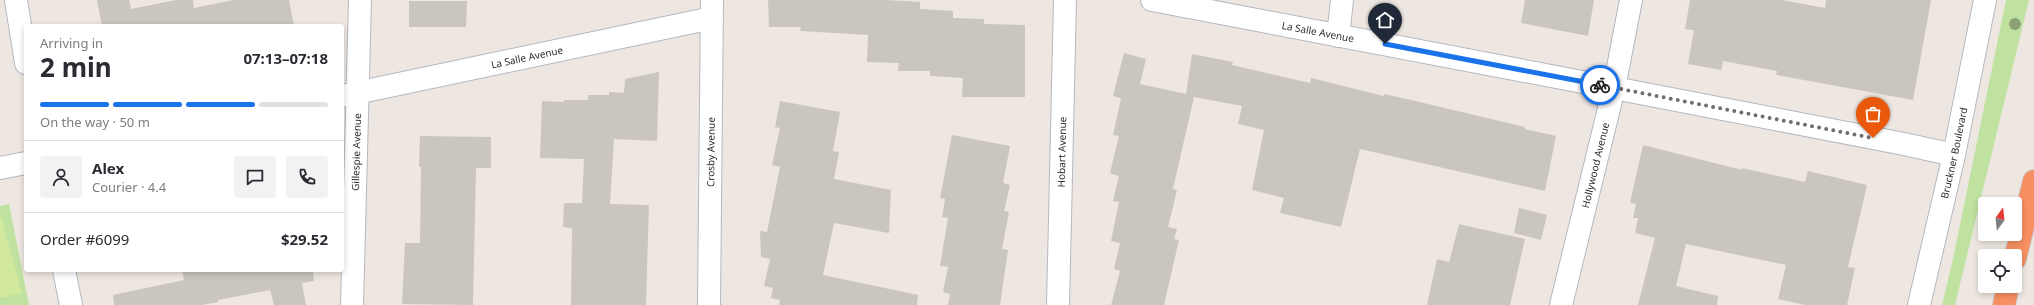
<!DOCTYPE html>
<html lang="en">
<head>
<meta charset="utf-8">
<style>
	body { margin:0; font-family:"Noto Sans",sans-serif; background:#f2f2f3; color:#2b2b33; height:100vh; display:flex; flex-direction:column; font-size:15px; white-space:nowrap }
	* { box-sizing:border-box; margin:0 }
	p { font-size:13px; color:#7c7c81 }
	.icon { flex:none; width:22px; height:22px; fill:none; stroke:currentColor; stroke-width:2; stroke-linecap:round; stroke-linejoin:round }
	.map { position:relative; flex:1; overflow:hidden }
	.sheet { position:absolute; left:24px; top:24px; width:320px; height:248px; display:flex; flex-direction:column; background:#fff; border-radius:4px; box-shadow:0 2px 6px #0003 }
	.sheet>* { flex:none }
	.needle { width:26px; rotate:15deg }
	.tools { position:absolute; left:1978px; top:197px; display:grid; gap:8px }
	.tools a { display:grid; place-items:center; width:44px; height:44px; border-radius:4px; background:#fff; box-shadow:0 2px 6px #0003; font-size:20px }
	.pin { position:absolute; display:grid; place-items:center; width:34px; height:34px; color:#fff; margin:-41px -17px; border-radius:50% 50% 50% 0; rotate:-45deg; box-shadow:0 0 4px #0007 }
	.pin .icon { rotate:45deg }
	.courier { position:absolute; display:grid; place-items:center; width:40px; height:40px; margin:-20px; border:3px solid #1a73e8; border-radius:50%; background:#fff; color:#222; box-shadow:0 1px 5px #0007 }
	.headline em { font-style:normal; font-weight:700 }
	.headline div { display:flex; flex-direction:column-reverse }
	.headline { display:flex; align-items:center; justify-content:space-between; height:68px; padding:0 16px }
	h1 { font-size:26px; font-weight:700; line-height:30px }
	.bar { display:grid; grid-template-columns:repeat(4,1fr); gap:6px 4px; align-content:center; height:48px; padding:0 16px }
	.bar i { height:5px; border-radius:3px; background:#e1e1e2 }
	.bar .current { background:#1a73e8 }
	.bar p { grid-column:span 4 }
	.line { display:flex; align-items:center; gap:10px; padding:0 16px; border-top:1px solid #e1e1e2 }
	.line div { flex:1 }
	.round { display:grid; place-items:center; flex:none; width:42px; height:42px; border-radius:4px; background:#f2f2f3 }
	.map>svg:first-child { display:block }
	.green { fill:#bfe2a0 }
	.pitch { fill:#d2e89c }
	.building { fill:#cac5bf }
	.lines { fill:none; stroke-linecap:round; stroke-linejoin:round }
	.street-casing { stroke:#b4b8c0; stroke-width:24 }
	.secondary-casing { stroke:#b4b8c0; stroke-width:24 }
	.highway-casing { stroke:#c8c8c8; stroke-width:24 }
	.street { stroke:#fff; stroke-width:22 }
	.secondary { stroke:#fff; stroke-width:22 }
	.highway { stroke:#f88f62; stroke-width:22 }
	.tree { fill:#8aa276 }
	.done { stroke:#716e6c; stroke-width:4; stroke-dasharray:0 7.2 }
	.route { stroke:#1a73e8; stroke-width:5 }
	.labels { text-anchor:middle; stroke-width:4; stroke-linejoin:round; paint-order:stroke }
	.street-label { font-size:10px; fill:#2d2d2d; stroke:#fff }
</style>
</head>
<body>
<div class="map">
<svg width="2034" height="305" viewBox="0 0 2034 305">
	<rect width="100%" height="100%" fill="#eee7e1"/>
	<!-- green -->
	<g class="green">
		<polygon points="2006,0 2029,0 1955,305 1942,305 1953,259"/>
		<polygon points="9,204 29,305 0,305 0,206"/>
	</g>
	<!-- pitch -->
	<polygon class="pitch" points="1,217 22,293 0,298 0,218"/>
	<!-- building -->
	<g class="building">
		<polygon points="97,0 129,0 131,9 176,0 193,0 194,8 233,0 289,0 294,26 102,26"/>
		<polygon points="768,0 887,0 920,2 920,9 953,11 953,18 984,19 984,24 1025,25 1025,97 962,97 963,78 930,76 930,71 898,71 899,63 867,62 868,35 800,31 801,27 769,27"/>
		<polygon points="1525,0 1594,0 1588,36 1521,23"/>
		<polygon points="1690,0 1782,0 1825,8 1826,0 1931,0 1913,100 1776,75 1777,71 1723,61 1721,70 1688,64 1694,30 1685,29"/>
		<polygon points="409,1 467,1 466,27 409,27"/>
		<polygon points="1124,53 1146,59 1140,84 1186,94 1192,54 1233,62 1232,65 1310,83 1311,78 1384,96 1384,94 1411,100 1525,127 1525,129 1556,136 1545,191 1360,149 1341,227 1280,213 1284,198 1252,190 1264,130 1238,124 1242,106 1194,97 1173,189 1177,190 1168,227 1177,229 1174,239 1179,240 1164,305 1111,305 1120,271 1114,269 1120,243 1111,241 1119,202 1113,201 1119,176 1110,173 1119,136 1113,135 1121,98 1113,96"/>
		<polygon points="659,72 657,141 614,139 610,204 649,205 646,305 571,305 572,228 563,227 564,203 582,203 584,159 540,158 542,101 564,102 564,100 588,100 588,95 609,95 609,92 624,93 625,79"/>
		<polygon points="780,101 840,112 833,151 839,152 834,179 891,190 889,233 834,223 823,275 918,295 917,305 779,305 780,300 771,298 773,288 764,286 770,259 761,257 760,231 767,232 780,167 772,165 780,128 775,127"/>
		<polygon points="952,135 1010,146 1003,183 1010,185 1004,211 1009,212 1002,249 1008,250 1000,305 948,305 950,294 943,292 948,267 940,266 948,218 942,217 945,199 940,198"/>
		<polygon points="420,136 491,137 491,168 476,168 473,305 402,304 405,243 420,243 421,167 419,167"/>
		<polygon points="1643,145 1742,170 1742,168 1805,182 1808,171 1867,185 1848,267 1855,268 1847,305 1805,305 1778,299 1786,265 1686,244 1676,286 1718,296 1717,305 1638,305 1655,238 1635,233 1638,218 1633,218 1636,204 1630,203"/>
		<polygon points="1519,208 1547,215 1541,240 1514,233"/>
		<polygon points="1459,224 1525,239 1510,305 1427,305 1437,259 1449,262"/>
		<polygon points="182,270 313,270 314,281 302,283 306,305 274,305 270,290 218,300 218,302 202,305 114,305 113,295 184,280"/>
	</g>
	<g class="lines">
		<defs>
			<g id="street">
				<polyline points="16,0 26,63"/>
				<path id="s1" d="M1152,0L1614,88L1904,144L1954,155"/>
				<polyline points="1338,36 1342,0"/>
				<path id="s2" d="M342,96L712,18"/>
				<polyline points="0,168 26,163"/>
				<polyline points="64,270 71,305"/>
				<path id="s3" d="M352,305L360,0"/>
				<path id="s4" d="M1058,305L1065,0"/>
				<path id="s5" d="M1561,305L1614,88L1631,0"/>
			</g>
			<g id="secondary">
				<path id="s6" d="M709,305L712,0"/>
				<path id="s7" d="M1919,305L1954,155L1985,0"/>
			</g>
			<g id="highway">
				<polyline points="2015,259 2034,181"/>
				<polyline points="2004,305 2008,286"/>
			</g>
		</defs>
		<!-- street casing -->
		<use href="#street" class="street-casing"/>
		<!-- secondary casing -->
		<use href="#secondary" class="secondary-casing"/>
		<!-- highway casing -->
		<use href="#highway" class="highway-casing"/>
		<!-- street -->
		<use href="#street" class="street"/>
		<!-- secondary -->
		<use href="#secondary" class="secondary"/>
		<!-- highway -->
		<use href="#highway" class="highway"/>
	</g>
	<!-- trees -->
	<circle class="tree" cx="2015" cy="24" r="6"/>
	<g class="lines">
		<!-- done -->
		<polyline class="done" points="1600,85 1873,138"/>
		<!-- route -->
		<polyline class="route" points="1385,44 1600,85"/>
	</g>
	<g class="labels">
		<!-- street labels -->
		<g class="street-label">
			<text dy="4" stroke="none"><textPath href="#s1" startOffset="169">La Salle Avenue</textPath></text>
			<text dy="4" stroke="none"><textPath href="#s2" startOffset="189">La Salle Avenue</textPath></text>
			<text dy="4" stroke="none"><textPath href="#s3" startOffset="153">Gillespie Avenue</textPath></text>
			<text dy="4" stroke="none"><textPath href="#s6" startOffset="153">Crosby Avenue</textPath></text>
			<text dy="4" stroke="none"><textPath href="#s4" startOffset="153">Hobart Avenue</textPath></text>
			<text dy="4" stroke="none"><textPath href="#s7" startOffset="156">Bruckner Boulevard</textPath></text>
			<text dy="4" stroke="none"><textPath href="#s5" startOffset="144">Hollywood Avenue</textPath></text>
		</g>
	</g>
</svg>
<div class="tools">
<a><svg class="needle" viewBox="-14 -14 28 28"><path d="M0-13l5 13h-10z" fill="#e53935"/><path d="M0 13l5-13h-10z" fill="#7c7c81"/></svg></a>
<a><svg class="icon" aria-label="locate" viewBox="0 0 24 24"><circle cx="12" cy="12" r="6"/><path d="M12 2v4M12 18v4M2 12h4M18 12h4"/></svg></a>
</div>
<div class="pin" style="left:1873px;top:138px;background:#ea580c"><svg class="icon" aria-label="bag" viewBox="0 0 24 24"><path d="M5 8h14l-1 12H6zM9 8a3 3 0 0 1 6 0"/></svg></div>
<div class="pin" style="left:1385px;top:44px;background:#1f2937"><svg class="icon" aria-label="home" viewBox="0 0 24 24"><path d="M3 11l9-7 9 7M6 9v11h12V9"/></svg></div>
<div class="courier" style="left:1600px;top:85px"><svg class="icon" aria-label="bike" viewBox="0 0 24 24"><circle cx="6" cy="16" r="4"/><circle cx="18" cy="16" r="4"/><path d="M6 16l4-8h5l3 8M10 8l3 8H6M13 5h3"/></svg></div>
<section class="sheet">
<div class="headline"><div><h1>2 min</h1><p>Arriving in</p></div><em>07:13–07:18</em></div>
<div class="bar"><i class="current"></i><i class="current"></i><i class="current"></i><i></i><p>On the way · 50 m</p></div>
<div class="line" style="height:72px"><a class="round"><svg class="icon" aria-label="person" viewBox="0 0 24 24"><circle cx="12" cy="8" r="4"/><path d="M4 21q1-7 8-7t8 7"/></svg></a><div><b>Alex</b><p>Courier · 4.4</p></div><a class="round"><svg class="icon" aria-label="chat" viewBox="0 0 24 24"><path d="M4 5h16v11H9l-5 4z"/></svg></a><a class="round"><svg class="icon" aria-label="phone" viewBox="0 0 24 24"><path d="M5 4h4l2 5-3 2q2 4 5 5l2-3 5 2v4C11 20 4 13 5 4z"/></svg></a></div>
<div class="line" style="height:52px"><div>Order #6099</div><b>$29.52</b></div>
</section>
</div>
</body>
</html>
